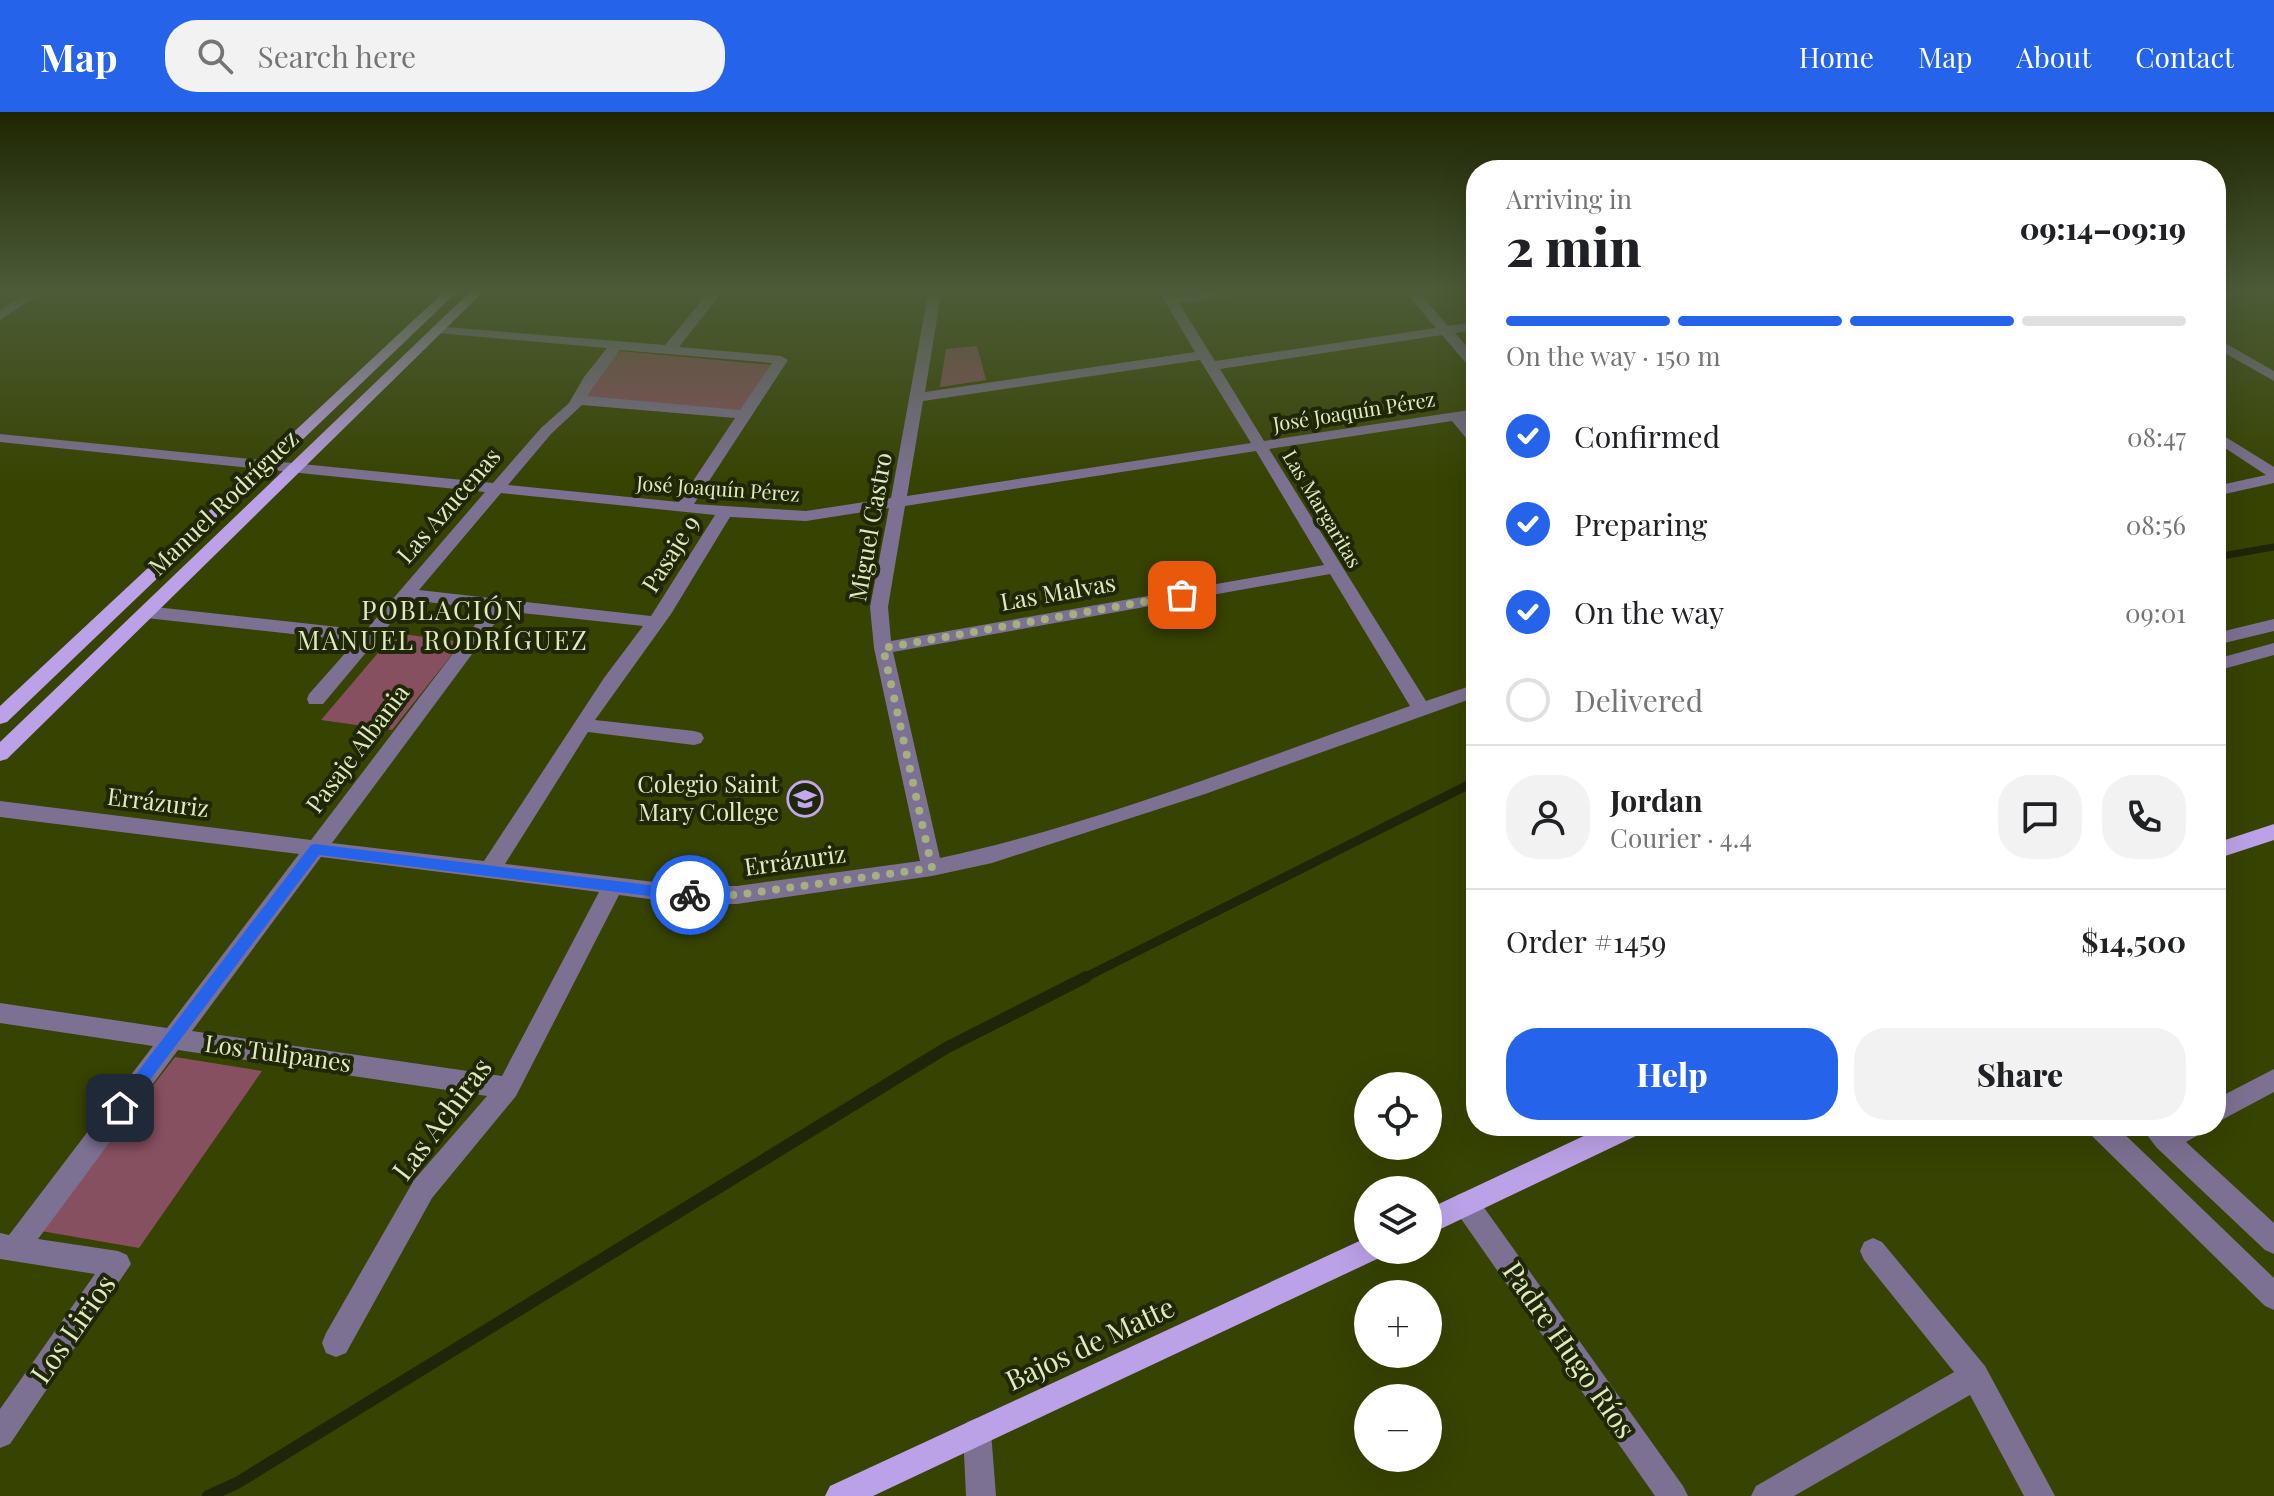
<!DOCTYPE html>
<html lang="en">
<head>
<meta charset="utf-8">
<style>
	body { margin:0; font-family:"Playfair Display",serif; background:#f2f2f2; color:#202124; height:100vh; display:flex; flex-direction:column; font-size:30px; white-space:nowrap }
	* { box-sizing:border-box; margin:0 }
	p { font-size:26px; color:#757577 }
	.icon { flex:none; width:44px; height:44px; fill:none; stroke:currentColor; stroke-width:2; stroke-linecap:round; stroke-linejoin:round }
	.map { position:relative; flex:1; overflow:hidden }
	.drawer { position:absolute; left:1466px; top:48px; width:760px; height:976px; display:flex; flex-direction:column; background:#fff; border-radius:32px; box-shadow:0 8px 32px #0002 }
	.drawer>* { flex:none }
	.tools { position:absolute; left:1354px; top:960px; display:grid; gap:16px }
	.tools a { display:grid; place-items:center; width:88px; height:88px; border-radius:50%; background:#fff; box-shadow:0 8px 32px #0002; font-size:40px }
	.pin { position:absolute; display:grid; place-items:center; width:68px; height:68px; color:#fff; margin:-34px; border-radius:16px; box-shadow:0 4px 12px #0006 }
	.courier { position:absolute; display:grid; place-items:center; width:80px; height:80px; margin:-40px; border:6px solid #2563eb; border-radius:50%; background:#fff; color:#222; box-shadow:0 2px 10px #0007 }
	.head em { font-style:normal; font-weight:800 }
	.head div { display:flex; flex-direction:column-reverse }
	.head { display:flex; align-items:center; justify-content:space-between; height:136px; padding:0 40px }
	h1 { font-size:52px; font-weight:800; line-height:60px }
	.bar { display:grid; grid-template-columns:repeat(4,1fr); gap:12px 8px; align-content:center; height:96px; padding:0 40px }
	.bar i { height:10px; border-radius:6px; background:#e0e0e0 }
	.bar .current { background:#2563eb }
	.bar p { grid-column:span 4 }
	.line { display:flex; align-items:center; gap:20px; padding:0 40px; border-top:2px solid #e0e0e0 }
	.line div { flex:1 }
	.round { display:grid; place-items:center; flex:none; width:84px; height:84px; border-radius:32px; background:#f2f2f2 }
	ol { padding:0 40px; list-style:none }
	li { display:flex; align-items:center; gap:24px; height:88px }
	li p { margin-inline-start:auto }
	li .icon { padding:8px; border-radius:50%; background:#2563eb; color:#fff; stroke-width:4 }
	li:last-child { color:#757577 }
	li i { width:44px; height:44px; border:4px solid #e0e0e0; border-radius:50% }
	.action { display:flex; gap:16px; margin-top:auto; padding:16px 40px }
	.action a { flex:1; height:92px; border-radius:32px; background:#2563eb; color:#fff; font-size:32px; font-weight:800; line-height:92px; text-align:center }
	.action a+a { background:#f2f2f2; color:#202124 }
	header { display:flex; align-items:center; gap:48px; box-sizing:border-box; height:112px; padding:0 40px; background:#2563eb; color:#fff }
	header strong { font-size:38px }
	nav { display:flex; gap:44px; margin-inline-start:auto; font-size:28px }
	.search { width:560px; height:72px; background:#f2f2f2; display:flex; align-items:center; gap:20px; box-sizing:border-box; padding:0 28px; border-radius:32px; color:#757577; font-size:30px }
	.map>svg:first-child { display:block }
	.green { fill:#875060 }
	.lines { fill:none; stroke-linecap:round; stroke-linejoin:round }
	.stream-far2 { stroke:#1f2508; stroke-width:7 }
	.stream-far1 { stroke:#1f2508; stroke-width:9 }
	.stream { stroke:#1f2508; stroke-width:12 }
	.minor { fill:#7d7193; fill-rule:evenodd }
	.major { fill:#bba2e8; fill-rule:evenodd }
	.route { fill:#2563eb }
	.done { stroke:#a4b07f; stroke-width:8; stroke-dasharray:0 14.4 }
	.labels { text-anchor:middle; stroke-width:8; stroke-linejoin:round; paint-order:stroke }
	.far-street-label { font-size:20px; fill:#dfeac3; stroke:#202706 }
	.street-label { font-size:24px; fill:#dfeac3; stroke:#202706 }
	.poi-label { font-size:24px; fill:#dfeac3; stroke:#202706; text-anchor:end }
	.neighbourhood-label { font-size:26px; letter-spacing:2px; fill:#dfeac3; stroke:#202706 }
	.near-street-label { font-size:28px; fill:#dfeac3; stroke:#202706 }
</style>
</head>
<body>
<header>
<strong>Map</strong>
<div class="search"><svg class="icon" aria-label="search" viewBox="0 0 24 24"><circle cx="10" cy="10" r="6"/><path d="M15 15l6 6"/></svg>Search here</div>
<nav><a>Home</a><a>Map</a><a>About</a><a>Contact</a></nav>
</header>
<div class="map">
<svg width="2274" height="1384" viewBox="0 0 2274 1384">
	<rect width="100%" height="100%" fill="#374301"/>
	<!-- green -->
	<g class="green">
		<polygon points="977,234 986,268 940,275 946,237"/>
		<polygon points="620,239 772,253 740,299 582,284"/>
		<polygon points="395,521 462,530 392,618 321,608"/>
		<polygon points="175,945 262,959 139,1136 41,1119"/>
	</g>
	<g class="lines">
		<!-- stream-far2 -->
		<polyline class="stream-far2" points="2216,445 2274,435"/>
		<!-- stream-far1 -->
		<polyline class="stream-far1" points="1082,867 1476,669"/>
		<!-- stream -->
		<polyline class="stream" points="208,1384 237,1371 946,936 1086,865"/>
		<!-- minor -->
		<g class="minor">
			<polygon points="34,176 48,176 0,208 0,198"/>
			<path d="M712,176H725L679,235L781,244L788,248L694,392L806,399L891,386L928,182L854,180L848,176H942L925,280L1195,240L1157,176H1169L1174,184L1236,176H1270L1264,180L1179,191L1215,249L1436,216L1402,176H1415L1448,214L1476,210V218L1455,221L1476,245V258L1471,257L1442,223L1220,257L1264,329L1476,297V305L1466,307L1476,319V333L1471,332L1452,309L1269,337L1426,589L1476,572V585L1205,682L992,751L932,764L737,792H687L619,783L516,984L432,1086L346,1241L336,1245L326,1241L322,1231L326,1221L414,1068L487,984L178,938L38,1127L118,1139L127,1143L131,1152L10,1332L0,1336V1297L95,1162L0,1147V1121L9,1123L153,934L0,911V891L167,916L299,742L0,705V689L311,728L487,497L410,488L323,592H309L307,587L309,582L356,529L146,506L137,500L146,494L366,518L485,380L0,330V322L493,371L541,316L569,291L584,265L607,236L438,221L431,217L433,214L665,233ZM620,238L772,251L740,298L587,284ZM1200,248L1251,331L907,384L923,289ZM582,293L735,306L679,390L508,373L551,322ZM1256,339L1324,453L891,529L888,495L905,394ZM501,381L715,403L651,504L419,478ZM889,396L870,495L874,536L920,749L737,774H687L505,752L588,620L694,633L701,631L704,626L701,621L694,619L595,608L671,502L730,405L806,409ZM1330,462L1410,594C1257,648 1098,712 940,746L893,540ZM504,499L643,514L604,566L484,749L332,731ZM321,745L599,780L502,964L192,919Z"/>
			<polygon points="826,176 840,176 832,180"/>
			<polygon points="2238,176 2267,176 2261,180 2216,187 2216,179"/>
			<polygon points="2216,226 2274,259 2274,269 2216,236"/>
			<polygon points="2216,319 2274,355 2274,371 2216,384 2216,374 2266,363 2216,330"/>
			<polygon points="2274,507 2274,519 2216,533 2216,521"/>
			<polygon points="2274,531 2274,543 2216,559 2216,547"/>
			<polygon points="2274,957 2274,980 2216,1011 2216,987"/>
			<polygon points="2087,1014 2116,1014 2274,1166 2274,1198 2265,1194 2090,1022"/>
			<polygon points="2140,1014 2203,1014 2200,1022 2186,1030 2274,1111 2274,1142 2265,1138 2157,1036"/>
			<polygon points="1466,1080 1475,1083 1683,1374 1688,1384 1655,1384 1457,1101 1453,1092 1457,1083"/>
			<polygon points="1873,1126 1882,1130 1985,1254 2055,1384 2024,1384 1970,1283 1794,1384 1751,1384 1756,1374 1954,1260 1864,1148 1860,1139 1864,1130"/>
			<polygon points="977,1306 987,1310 991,1320 996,1384 966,1384 963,1320 967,1310"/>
		</g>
		<!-- major -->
		<g class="major">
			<polygon points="448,176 461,176 7,610 0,612 0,594"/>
			<polygon points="474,176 487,176 7,647 0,649 0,630"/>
			<polygon points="2274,712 2274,728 2216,747 2216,731"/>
			<polygon points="1605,1014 1643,1014 1640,1022 1428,1123 1428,1097"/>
			<polygon points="1368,1125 1368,1138 1381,1138 1377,1147 873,1384 825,1384 830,1374"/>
		</g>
	</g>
	<!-- sky -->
	<linearGradient id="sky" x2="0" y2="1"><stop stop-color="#1e2501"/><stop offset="0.48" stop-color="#4d5b38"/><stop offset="1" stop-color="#4d5b38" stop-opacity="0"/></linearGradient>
	<rect width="2274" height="370" fill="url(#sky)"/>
	<!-- route -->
	<polygon class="route" points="315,732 690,778 697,783 690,789 319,743 125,1001 114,1001 114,991 311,733"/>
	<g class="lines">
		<!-- done -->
		<polyline class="done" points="690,783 737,783 932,756 883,536 1182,483"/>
	</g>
	<!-- icons -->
	<defs>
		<symbol id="school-ring" viewBox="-11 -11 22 22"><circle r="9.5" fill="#202706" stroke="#c2a7f2" stroke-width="1.5"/><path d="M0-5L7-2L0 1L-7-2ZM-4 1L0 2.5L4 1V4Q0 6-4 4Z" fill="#c2a7f2"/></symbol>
	</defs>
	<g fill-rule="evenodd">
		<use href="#school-ring" x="785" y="667" width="40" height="40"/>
	</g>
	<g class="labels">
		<!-- far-street labels -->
		<g class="far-street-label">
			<text transform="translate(1354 300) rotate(-9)" y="7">José Joaquín Pérez</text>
			<text transform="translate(718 377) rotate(4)" y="7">José Joaquín Pérez</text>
			<text transform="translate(1322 397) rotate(59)" y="7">Las Margaritas</text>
		</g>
		<!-- street labels -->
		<g class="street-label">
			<text transform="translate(224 391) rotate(-44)" y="8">Manuel Rodríguez</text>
			<text transform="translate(449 394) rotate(-49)" y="8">Las Azucenas</text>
			<text transform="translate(871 415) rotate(-80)" y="8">Miguel Castro</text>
			<text transform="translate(671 442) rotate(-58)" y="8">Pasaje 9</text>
			<text transform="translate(1058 481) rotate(-10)" y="8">Las Malvas</text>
			<text transform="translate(358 637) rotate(-53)" y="8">Pasaje Albania</text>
			<text transform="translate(158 691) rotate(7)" y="8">Errázuriz</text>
			<text transform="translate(795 749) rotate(-8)" y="8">Errázuriz</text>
			<text transform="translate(278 942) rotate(8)" y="8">Los Tulipanes</text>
		</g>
		<!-- poi labels -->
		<g class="poi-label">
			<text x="779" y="681">Colegio Saint<tspan x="779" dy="28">Mary College</tspan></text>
		</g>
		<!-- neighbourhood labels -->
		<g class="neighbourhood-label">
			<text x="443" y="508">POBLACIÓN<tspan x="443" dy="30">MANUEL RODRÍGUEZ</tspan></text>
		</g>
		<!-- near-street labels -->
		<g class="near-street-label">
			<text transform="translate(442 1007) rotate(-53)" y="10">Las Achiras</text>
			<text transform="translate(73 1217) rotate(-55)" y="10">Los Lirios</text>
			<text transform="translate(1090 1232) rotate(-25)" y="10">Bajos de Matte</text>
			<text transform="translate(1569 1238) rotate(55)" y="10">Padre Hugo Ríos</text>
		</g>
	</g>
</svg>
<div class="tools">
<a><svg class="icon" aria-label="locate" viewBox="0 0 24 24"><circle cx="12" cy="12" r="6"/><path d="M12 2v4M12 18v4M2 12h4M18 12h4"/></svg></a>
<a><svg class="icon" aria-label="layers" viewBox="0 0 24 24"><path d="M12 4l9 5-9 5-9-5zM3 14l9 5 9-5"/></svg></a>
<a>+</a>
<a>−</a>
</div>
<div class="pin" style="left:1182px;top:483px;background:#ea580c"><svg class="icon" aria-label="bag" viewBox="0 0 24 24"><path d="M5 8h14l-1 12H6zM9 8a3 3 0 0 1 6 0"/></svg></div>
<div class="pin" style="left:120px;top:996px;background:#1f2937"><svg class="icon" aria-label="home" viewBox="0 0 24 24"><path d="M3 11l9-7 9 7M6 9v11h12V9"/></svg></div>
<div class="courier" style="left:690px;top:783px"><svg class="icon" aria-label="bike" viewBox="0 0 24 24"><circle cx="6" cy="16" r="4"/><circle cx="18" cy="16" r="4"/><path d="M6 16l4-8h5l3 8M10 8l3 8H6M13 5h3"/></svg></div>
<section class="drawer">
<div class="head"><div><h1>2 min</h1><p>Arriving in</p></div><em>09:14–09:19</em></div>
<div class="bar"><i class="current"></i><i class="current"></i><i class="current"></i><i></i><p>On the way · 150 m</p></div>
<ol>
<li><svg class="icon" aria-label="check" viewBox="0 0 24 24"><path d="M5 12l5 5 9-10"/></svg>Confirmed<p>08:47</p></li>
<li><svg class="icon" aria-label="check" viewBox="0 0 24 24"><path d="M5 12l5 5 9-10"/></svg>Preparing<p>08:56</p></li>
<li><svg class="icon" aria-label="check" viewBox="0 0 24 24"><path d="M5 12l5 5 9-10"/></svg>On the way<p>09:01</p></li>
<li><i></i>Delivered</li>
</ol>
<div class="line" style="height:144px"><a class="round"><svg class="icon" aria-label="person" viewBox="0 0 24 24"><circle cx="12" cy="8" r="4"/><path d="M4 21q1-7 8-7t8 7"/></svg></a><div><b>Jordan</b><p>Courier · 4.4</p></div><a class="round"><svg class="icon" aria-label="chat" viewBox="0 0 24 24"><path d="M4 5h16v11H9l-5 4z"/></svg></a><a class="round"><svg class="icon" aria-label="phone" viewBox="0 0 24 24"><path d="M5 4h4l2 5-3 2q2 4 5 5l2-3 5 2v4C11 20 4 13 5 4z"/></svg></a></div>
<div class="line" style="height:104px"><div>Order #1459</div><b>$14,500</b></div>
<div class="action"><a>Help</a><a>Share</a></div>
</section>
</div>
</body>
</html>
